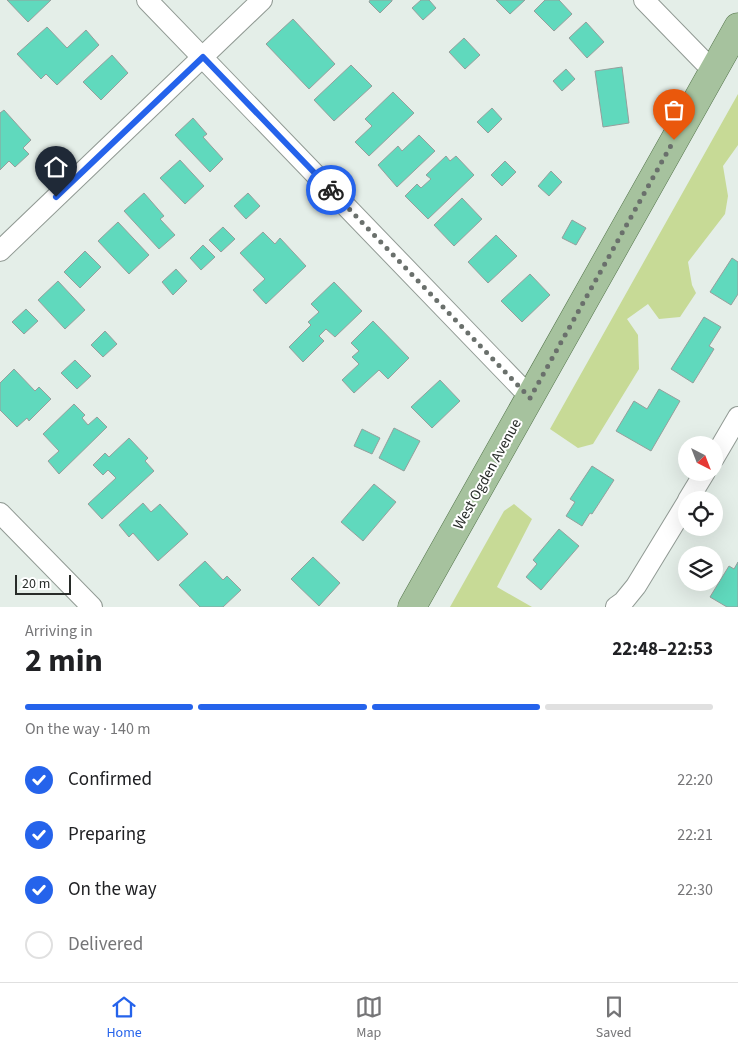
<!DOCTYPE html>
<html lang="en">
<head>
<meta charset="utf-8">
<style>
	body { margin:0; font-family:"Source Sans 3",sans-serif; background:#f6f6f6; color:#202124; height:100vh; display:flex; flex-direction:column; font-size:19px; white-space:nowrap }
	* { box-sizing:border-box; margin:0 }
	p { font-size:16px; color:#757577 }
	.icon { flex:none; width:28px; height:28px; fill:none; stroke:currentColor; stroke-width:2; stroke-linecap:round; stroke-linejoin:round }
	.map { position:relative; height:607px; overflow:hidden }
	.side { display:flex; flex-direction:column; background:#fff; flex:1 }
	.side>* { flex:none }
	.needle { width:32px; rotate:138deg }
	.fabs { position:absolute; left:678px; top:436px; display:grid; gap:10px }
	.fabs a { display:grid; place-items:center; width:45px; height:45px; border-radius:50%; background:#fff; box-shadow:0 5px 20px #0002; font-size:25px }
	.scale { position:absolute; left:15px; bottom:12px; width:56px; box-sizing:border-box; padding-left:5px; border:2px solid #282c29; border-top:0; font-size:14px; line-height:18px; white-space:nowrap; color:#282c29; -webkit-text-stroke:4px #fff; paint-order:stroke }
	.pin { position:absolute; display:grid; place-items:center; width:42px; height:42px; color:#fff; margin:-51px -21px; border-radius:50% 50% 50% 0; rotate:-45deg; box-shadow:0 0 5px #0007 }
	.pin .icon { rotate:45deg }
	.courier { position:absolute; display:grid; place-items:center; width:50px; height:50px; margin:-25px; border:4px solid #2563eb; border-radius:50%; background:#fff; color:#222; box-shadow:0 1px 6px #0007 }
	.head em { font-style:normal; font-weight:700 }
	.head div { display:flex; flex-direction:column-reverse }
	.head { display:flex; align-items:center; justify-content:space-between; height:85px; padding:0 25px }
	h1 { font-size:32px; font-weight:700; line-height:38px }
	.bar { display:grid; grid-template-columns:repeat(4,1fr); gap:8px 5px; align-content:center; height:60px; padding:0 25px }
	.bar i { height:6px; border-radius:4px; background:#e0e0e0 }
	.bar .active { background:#2563eb }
	.bar p { grid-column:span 4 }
	ol { padding:0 25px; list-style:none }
	li { display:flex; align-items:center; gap:15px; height:55px }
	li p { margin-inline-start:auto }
	li .icon { padding:5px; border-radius:50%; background:#2563eb; color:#fff; stroke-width:4 }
	li:last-child { color:#757577 }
	li i { width:28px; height:28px; border:2px solid #e0e0e0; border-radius:50% }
	.menu { display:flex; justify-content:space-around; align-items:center; height:70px; border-top:1px solid #e0e0e0; background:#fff; font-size:14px; color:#757577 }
	.menu a { display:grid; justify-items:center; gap:2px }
	.menu .active { color:#2563eb }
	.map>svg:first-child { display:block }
	.green { fill:#c7da96 }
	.building { fill:#60d9bd; stroke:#959f9c }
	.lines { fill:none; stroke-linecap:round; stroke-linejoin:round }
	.street-casing { stroke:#919a94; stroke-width:22 }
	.primary-casing { stroke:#54744b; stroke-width:29 }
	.street { stroke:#fff; stroke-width:20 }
	.primary { stroke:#a6c29e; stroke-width:28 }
	.done { stroke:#6a706c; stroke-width:5; stroke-dasharray:0 9 }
	.route { stroke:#2563eb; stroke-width:6 }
	.labels { text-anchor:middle; stroke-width:4; stroke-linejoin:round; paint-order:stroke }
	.street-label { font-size:15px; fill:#282c29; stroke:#fff }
</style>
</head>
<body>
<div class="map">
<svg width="738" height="607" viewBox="0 0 738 607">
	<rect width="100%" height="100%" fill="#e4eee8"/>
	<!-- green -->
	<g class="green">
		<polygon points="738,94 738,145 723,166 728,196 725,214 688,262 692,285 696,293 680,317 659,319 648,304 627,319 638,335 639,369 593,444 578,448 550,429"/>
		<polygon points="514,504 532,519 497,587 532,607 450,607 504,511"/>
	</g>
	<!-- building -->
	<g class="building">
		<polygon points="7,0 51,0 28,22"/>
		<polygon points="370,0 392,0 392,1 380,13 369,2"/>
		<polygon points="421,0 429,0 436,8 423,20 412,8"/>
		<polygon points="496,0 525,0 510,14"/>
		<polygon points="545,0 559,0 572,14 554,31 534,11"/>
		<polygon points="293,19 335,64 309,89 266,44"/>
		<polygon points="586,22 604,42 587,58 569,38"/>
		<polygon points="47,27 67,48 86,30 99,45 57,85 46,74 41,79 17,54"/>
		<polygon points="464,38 480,55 465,69 449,52"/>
		<polygon points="112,55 128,73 101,100 83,82"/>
		<polygon points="351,65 372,86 334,121 314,100"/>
		<polygon points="622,67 629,123 603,127 595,71"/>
		<polygon points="566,69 575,79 562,91 553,81"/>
		<polygon points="393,92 414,113 369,156 355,142 372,126 365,119"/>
		<polygon points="492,108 502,119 488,133 477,122"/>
		<polygon points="4,110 31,140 23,148 29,154 15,167 9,161 0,170 0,113"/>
		<polygon points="193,118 207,134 203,137 223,159 210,172 175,135"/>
		<polygon points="419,135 435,151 397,187 378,165 398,146 402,151"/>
		<polygon points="446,156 450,161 456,156 474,175 428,219 405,196 417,184 421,188 431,179 426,175"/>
		<polygon points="180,160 204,186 185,204 160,178"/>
		<polygon points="505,161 516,172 502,186 491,175"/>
		<polygon points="551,171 562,182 549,196 538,186"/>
		<polygon points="144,193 164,216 160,219 175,235 159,249 124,211"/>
		<polygon points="248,193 260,206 246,219 234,206"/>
		<polygon points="462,198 482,219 454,246 434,225"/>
		<polygon points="572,220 586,228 576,245 562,238"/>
		<polygon points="118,222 149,255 129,274 98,241"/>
		<polygon points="223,227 235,239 221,252 209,240"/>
		<polygon points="263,232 275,244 280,238 306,266 266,304 253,290 265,279 240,253"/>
		<polygon points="496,235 517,256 488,283 468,262"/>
		<polygon points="203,245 215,257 201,270 190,258"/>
		<polygon points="85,251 101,267 80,288 64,272"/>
		<polygon points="732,258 738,262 738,294 731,305 710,292"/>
		<polygon points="176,269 187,281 173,295 162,282"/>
		<polygon points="530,274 550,295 522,322 501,301"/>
		<polygon points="58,281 85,310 65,329 38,300"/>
		<polygon points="334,282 362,311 335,337 326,329 319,336 324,341 303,362 289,347 311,325 308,322 319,312 311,304"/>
		<polygon points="26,309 38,321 24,334 12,322"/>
		<polygon points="704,317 721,327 709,346 714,349 693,383 671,369"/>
		<polygon points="373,321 409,358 388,379 379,370 354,393 342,380 359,364 352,357 359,351 351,343"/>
		<polygon points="105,331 117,344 103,357 91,345"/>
		<polygon points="75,360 91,376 77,389 61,373"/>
		<polygon points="14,369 35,391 39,387 51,399 29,421 27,418 17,427 0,410 0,383"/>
		<polygon points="440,380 460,401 432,428 411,407"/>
		<polygon points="659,389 680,401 651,451 616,431 634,401 647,409"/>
		<polygon points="74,404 85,415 82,418 88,425 97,417 107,427 59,474 48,461 59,451 43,434"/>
		<polygon points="394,428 420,441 404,471 379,458"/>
		<polygon points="362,429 380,438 372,454 354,446"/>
		<polygon points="129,438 148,458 145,461 154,471 102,519 88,504 116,478 108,470 103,475 93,465 105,453 109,457"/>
		<polygon points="592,466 614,480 592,514 590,513 582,526 566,516 575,502 570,499"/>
		<polygon points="374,484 396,502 363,541 341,522"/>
		<polygon points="143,503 151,512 160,504 188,534 158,561 133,533 129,537 119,525"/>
		<polygon points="559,529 579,546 541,590 526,577 537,564 533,560"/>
		<polygon points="313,557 340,583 319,606 291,579"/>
		<polygon points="205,561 223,580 227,576 241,590 223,607 200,607 179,585"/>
		<polygon points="738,562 738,607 727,607 710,597 729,566 734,569"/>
	</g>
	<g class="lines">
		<defs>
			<g id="street">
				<polyline points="147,0 530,397"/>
				<polyline points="644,0 713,71"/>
				<polyline points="0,251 262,0"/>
				<polyline points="714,458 738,417"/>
				<polyline points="688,500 705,472"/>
				<polyline points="0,513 92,607"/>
				<polyline points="616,607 623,602 636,586 686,504"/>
			</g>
			<polyline id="primary" points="412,607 738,27"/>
		</defs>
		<!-- street casing -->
		<use href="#street" class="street-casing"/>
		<!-- primary casing -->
		<use href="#primary" class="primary-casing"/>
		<!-- street -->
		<use href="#street" class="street"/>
		<!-- primary -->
		<use href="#primary" class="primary"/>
	</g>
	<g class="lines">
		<!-- done -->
		<polyline class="done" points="331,190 530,398 674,140"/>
		<!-- route -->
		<polyline class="route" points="56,197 203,57 331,190"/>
	</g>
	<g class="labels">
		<!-- street labels -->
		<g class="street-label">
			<text transform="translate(487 474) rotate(-61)" y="5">West Ogden Avenue</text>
		</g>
	</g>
</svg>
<div class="fabs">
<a><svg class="needle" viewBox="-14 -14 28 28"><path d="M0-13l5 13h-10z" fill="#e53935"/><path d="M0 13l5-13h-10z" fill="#757577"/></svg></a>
<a><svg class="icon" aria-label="locate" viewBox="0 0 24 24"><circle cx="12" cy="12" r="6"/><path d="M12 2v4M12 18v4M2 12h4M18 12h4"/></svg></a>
<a><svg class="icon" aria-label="layers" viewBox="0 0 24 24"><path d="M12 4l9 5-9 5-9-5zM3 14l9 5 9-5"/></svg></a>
</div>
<div class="scale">20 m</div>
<div class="pin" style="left:674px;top:140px;background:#ea580c"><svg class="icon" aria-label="bag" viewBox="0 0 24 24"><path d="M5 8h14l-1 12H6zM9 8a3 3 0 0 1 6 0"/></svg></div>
<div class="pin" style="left:56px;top:197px;background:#1f2937"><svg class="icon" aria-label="home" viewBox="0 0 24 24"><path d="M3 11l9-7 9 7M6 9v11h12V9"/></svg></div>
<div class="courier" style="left:331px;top:190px"><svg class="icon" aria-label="bike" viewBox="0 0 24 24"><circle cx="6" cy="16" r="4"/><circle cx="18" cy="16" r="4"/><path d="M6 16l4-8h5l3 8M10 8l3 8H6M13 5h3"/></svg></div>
</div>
<section class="side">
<div class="head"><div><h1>2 min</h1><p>Arriving in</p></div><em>22:48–22:53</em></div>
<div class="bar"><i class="active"></i><i class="active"></i><i class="active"></i><i></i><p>On the way · 140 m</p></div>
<ol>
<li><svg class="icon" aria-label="check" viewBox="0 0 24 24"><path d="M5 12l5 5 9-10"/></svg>Confirmed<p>22:20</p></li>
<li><svg class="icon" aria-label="check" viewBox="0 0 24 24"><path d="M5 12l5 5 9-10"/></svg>Preparing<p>22:21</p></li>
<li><svg class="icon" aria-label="check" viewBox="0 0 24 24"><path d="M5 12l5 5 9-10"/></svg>On the way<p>22:30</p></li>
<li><i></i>Delivered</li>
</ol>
</section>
<nav class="menu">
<a class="active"><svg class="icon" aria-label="home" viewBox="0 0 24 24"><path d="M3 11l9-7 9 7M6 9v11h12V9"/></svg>Home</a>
<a><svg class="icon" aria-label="map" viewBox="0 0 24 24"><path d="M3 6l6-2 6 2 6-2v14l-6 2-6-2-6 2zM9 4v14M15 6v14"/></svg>Map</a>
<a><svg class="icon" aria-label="saved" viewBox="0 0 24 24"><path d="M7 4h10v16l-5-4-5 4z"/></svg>Saved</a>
</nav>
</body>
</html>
